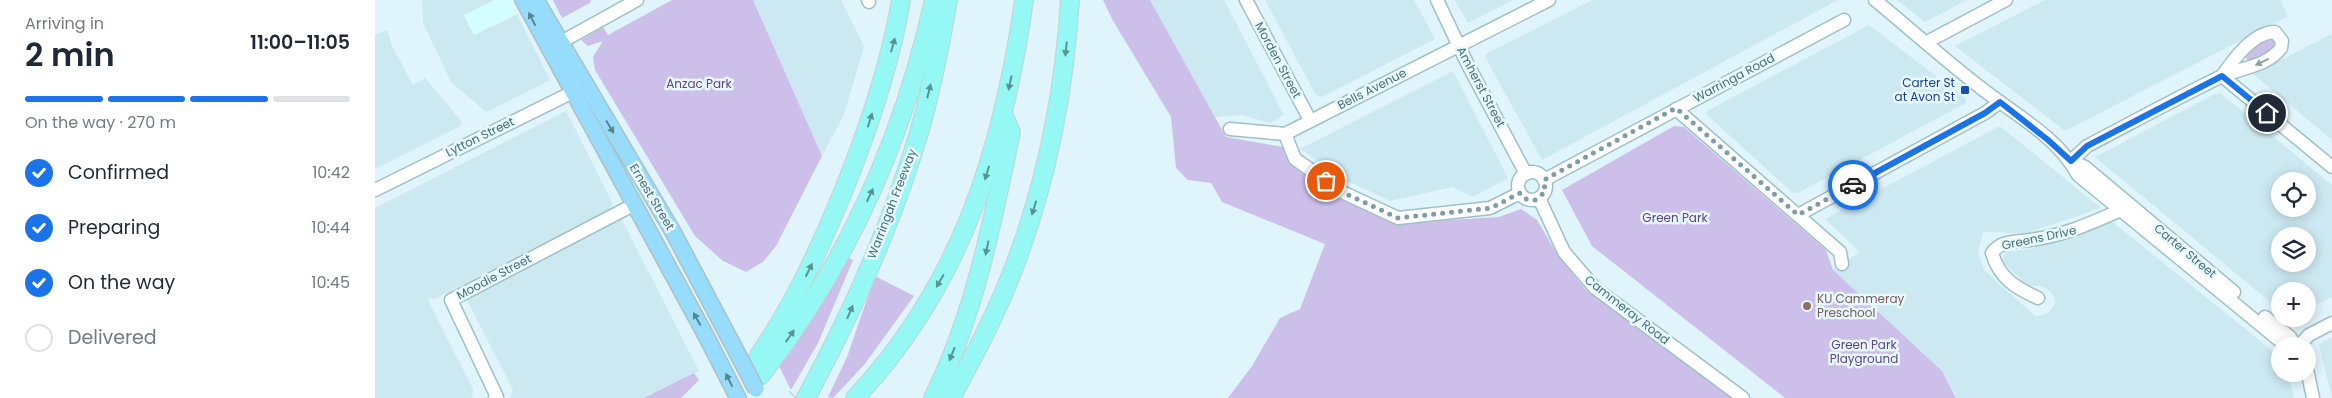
<!DOCTYPE html>
<html lang="en">
<head>
<meta charset="utf-8">
<style>
	body { margin:0; font-family:Poppins,sans-serif; background:#f2f2f3; color:#1f2937; height:100vh; display:flex; flex-direction:column; font-size:19px; white-space:nowrap }
	* { box-sizing:border-box; margin:0 }
	p { font-size:16px; color:#747a83 }
	.icon { flex:none; width:28px; height:28px; fill:none; stroke:currentColor; stroke-width:2; stroke-linecap:round; stroke-linejoin:round }
	.map { position:relative; flex:1; overflow:hidden }
	.side { display:flex; flex-direction:column; background:#fff; width:375px }
	.side>* { flex:none }
	.fabs { position:absolute; left:1896px; top:172px; display:grid; gap:10px }
	.fabs a { display:grid; place-items:center; width:45px; height:45px; border-radius:50%; background:#fff; box-shadow:0 2px 12px #0003; font-size:25px }
	.pin { position:absolute; display:grid; place-items:center; width:42px; height:42px; color:#fff; margin:-21px; border:2px solid #fff; border-radius:50%; box-shadow:0 1px 5px #0007 }
	.courier { position:absolute; display:grid; place-items:center; width:50px; height:50px; margin:-25px; border:4px solid #1a73e8; border-radius:50%; background:#fff; color:#222; box-shadow:0 1px 6px #0007 }
	.summary em { font-style:normal; font-weight:600 }
	.summary div { display:flex; flex-direction:column-reverse }
	.summary { display:flex; align-items:center; justify-content:space-between; height:85px; padding:0 25px }
	h1 { font-size:32px; font-weight:600; line-height:38px }
	.bar { display:grid; grid-template-columns:repeat(4,1fr); gap:8px 5px; align-content:center; height:60px; padding:0 25px }
	.bar i { height:6px; border-radius:4px; background:#e0e1e3 }
	.bar .current { background:#1a73e8 }
	.bar p { grid-column:span 4 }
	ol { padding:0 25px; list-style:none }
	li { display:flex; align-items:center; gap:15px; height:55px }
	li p { margin-inline-start:auto }
	li .icon { padding:5px; border-radius:50%; background:#1a73e8; color:#fff; stroke-width:4 }
	li:last-child { color:#747a83 }
	li i { width:28px; height:28px; border:2px solid #e0e1e3; border-radius:50% }
	main { display:flex; flex:1; min-height:0 }
	.map>svg:first-child { display:block }
	.residential { fill:#cce8f1; fill-rule:evenodd }
	.commercial { fill:#d4fdfd }
	.green { fill:#ccbfea }
	.lines { fill:none; stroke-linecap:round; stroke-linejoin:round }
	.highway-tunnel { stroke:#bad3da; stroke-width:18; stroke-dasharray:18 9; stroke-linecap:butt }
	.minor-casing { stroke:#9fc1c6; stroke-width:15 }
	.major-casing { stroke:#aec1c2; stroke-width:18 }
	.highway-casing { stroke:#c4d2d3; stroke-width:20 }
	.minor { stroke:#fff; stroke-width:12 }
	.major { stroke:#97dcfd; stroke-width:15 }
	.highway { stroke:#95f8f4; stroke-width:18 }
	.major-bridge-casing { stroke:#aec1c2; stroke-width:18; stroke-linecap:butt }
	.major-bridge { stroke:#97dcfd; stroke-width:15 }
	.oneway { fill:#57868f }
	.oneway2 { fill:#5a9394 }
	.oneway3 { fill:#87a3a5 }
	.done { stroke:#7d9fa4; stroke-width:5; stroke-dasharray:0 9 }
	.route { stroke:#1a73e8; stroke-width:6 }
	.transit-dot { fill:#1a4fb4; stroke:#e7f8ff; stroke-width:2 }
	.education-dot { fill:#8d6e63; stroke:#e7f8ff; stroke-width:2 }
	.labels { text-anchor:middle; stroke-width:5; stroke-linejoin:round; paint-order:stroke }
	.street-label { font-size:12px; fill:#477174; stroke:#e7f8ff }
	.transit-label { font-size:12px; fill:#164399; stroke:#e7f8ff; text-anchor:end }
	.park-label { font-size:12px; fill:#5f4486; stroke:#e7f8ff }
	.education-label { font-size:12px; fill:#785e54; stroke:#e7f8ff; text-anchor:start }
</style>
</head>
<body>
<main>
<section class="side">
<div class="summary"><div><h1>2 min</h1><p>Arriving in</p></div><em>11:00–11:05</em></div>
<div class="bar"><i class="current"></i><i class="current"></i><i class="current"></i><i></i><p>On the way · 270 m</p></div>
<ol>
<li><svg class="icon" aria-label="check" viewBox="0 0 24 24"><path d="M5 12l5 5 9-10"/></svg>Confirmed<p>10:42</p></li>
<li><svg class="icon" aria-label="check" viewBox="0 0 24 24"><path d="M5 12l5 5 9-10"/></svg>Preparing<p>10:44</p></li>
<li><svg class="icon" aria-label="check" viewBox="0 0 24 24"><path d="M5 12l5 5 9-10"/></svg>On the way<p>10:45</p></li>
<li><i></i>Delivered</li>
</ol>
</section>
<div class="map">
<svg width="1957" height="398" viewBox="0 0 1957 398">
	<rect width="100%" height="100%" fill="#e0f4fc"/>
	<!-- residential -->
	<g class="residential">
		<polygon points="47,0 120,0 89,15 99,35 142,14 175,80 111,112 76,82 48,22"/>
		<polygon points="378,0 466,0 489,47 469,114 447,156"/>
		<polygon points="775,0 849,0 909,115 895,123 867,115 840,117"/>
		<polygon points="890,0 1039,0 1060,39 947,97 941,95"/>
		<polygon points="1080,0 1138,0 1093,23"/>
		<polygon points="1217,0 1463,0 1167,160 1110,57 1111,54"/>
		<polygon points="1522,0 1592,0 1550,22"/>
		<polygon points="1670,0 1905,0 1913,16 1690,131 1580,46"/>
		<polygon points="1494,25 1591,99 1591,103 1423,193 1418,193 1331,114 1332,111"/>
		<polygon points="12,30 17,46 38,85 50,78 87,122 85,126 0,169 0,35"/>
		<polygon points="1957,34 1957,140 1878,74"/>
		<polygon points="1078,71 1133,178 1098,197 1078,187 1015,201 971,180 925,149"/>
		<path d="M1845,93L1957,185V297L1933,309L1932,291H1905V310L1720,157L1838,95ZM1905,181H1932V209H1905ZM1905,236H1932V264H1905Z"/>
		<polygon points="191,111 238,204 235,211 59,299 52,298 98,389 97,398 0,398 0,208"/>
		<polygon points="1623,127 1626,127 1726,208 1652,233 1608,232 1603,252 1609,270 1658,314 1661,316 1672,314 1680,304 1680,299 1676,292 1666,286 1653,286 1628,262 1630,252 1655,249 1732,222 1739,223 1905,357 1905,374 1913,374 1919,398 1582,398 1567,371 1458,270 1485,252 1450,219"/>
		<polygon points="246,218 324,371 269,398 135,398 138,390 92,300 95,294"/>
		<polygon points="1957,337 1957,398 1944,344"/>
	</g>
	<!-- commercial -->
	<polygon class="commercial" points="120,0 135,0 142,14 99,35 89,15"/>
	<!-- green -->
	<g class="green">
		<polygon points="178,0 216,0 215,3 187,18"/>
		<polygon points="297,0 378,0 447,156 401,246 388,262 371,272 348,261 320,236 220,70 218,57 228,41 213,46 206,40 228,27 233,35"/>
		<polygon points="728,0 775,0 851,137 908,147 918,164 964,199 1025,223 1124,217 1146,209 1162,220 1184,257 1210,289 1360,398 853,398 877,366 905,318 925,309 950,244 847,202 836,183 813,180 801,168 796,117 737,19"/>
		<polygon points="1894,33 1905,46 1875,65 1868,52"/>
		<polygon points="1299,126 1309,127 1451,250 1458,270 1567,371 1581,398 1410,398 1217,246 1187,190"/>
		<polygon points="474,258 478,260 443,343 416,390 404,366 428,333"/>
		<polygon points="500,276 539,296 489,365 458,398 453,397 472,357"/>
		<polygon points="319,373 324,380 306,398 269,398"/>
	</g>
	<g class="lines">
		<!-- highway-tunnel -->
		<polyline class="highway-tunnel" points="420,398 421,397"/>
		<defs>
			<g id="minor">
				<polyline points="493,0 494,2"/>
				<polyline points="871,0 935,120"/>
				<polyline points="1062,0 1093,65 1151,174"/>
				<path d="M1500,0C1535,29 1570,60 1606,88C1639,114 1683,137 1703,175L1910,345L1915,346"/>
				<polyline points="1552,42 1631,0"/>
				<polyline points="179,46 262,0"/>
				<polyline points="1847,76 1957,167"/>
				<polyline points="1301,109 1465,252 1467,264"/>
				<polyline points="855,129 910,134 920,159 967,192 1023,218 1115,208 1145,193"/>
				<polyline points="910,134 1174,0"/>
				<path d="M1696,161L1712,146C1756,123 1800,99 1845,77C1864,68 1892,67 1906,48L1907,41L1900,32C1878,32 1858,60 1847,76"/>
				<polyline points="1696,161 1710,167 1859,292"/>
				<circle cx="1157" cy="186" r="14"/>
				<polyline points="1169,180 1469,20"/>
				<polyline points="0,190 206,88"/>
				<polyline points="1164,198 1189,252 1220,288 1368,398"/>
				<polyline points="1423,215 1610,113 1625,102"/>
				<path d="M1663,298C1641,288 1624,278 1617,253C1626,240 1641,242 1655,240C1690,235 1714,224 1746,210"/>
				<polyline points="1890,317 1915,337 1920,346"/>
				<polyline points="1924,346 1934,335 1957,323"/>
				<polyline points="1932,369 1938,398"/>
				<polyline points="120,398 122,397 76,300 260,204"/>
			</g>
			<g id="major">
				<polyline points="148,0 330,334 363,398"/>
				<polyline points="161,0 298,232 358,345"/>
			</g>
			<g id="highway">
				<path d="M386,375C472,264 529,136 559,0"/>
				<path d="M386,375L383,357C418,306 444,250 468,192C493,130 515,66 526,0"/>
				<path d="M431,398C478,311 520,218 547,122C558,82 566,41 573,0"/>
				<path d="M480,398C586,286 628,149 649,0"/>
				<path d="M558,398C600,314 617,223 636,132L628,114"/>
				<path d="M576,398C596,361 616,324 632,285C669,195 689,97 695,0"/>
			</g>
		</defs>
		<!-- minor casing -->
		<use href="#minor" class="minor-casing"/>
		<!-- major casing -->
		<use href="#major" class="major-casing"/>
		<!-- highway casing -->
		<use href="#highway" class="highway-casing"/>
		<!-- minor -->
		<use href="#minor" class="minor"/>
		<!-- major -->
		<use href="#major" class="major"/>
		<!-- highway -->
		<use href="#highway" class="highway"/>
		<defs>
			<polyline id="major-bridge" points="358,345 381,389"/>
		</defs>
		<!-- major-bridge casing -->
		<use href="#major-bridge" class="major-bridge-casing"/>
		<!-- major-bridge -->
		<use href="#major-bridge" class="major-bridge"/>
	</g>
	<!-- one-way arrows -->
	<defs><path id="oneway-solid" d="M-6-.8H1V-3.2L6.5 0L1 3.2V.8H-6Z" transform="scale(1.25)"/></defs>
	<g class="oneway">
		<use href="#oneway-solid" transform="translate(157 19) rotate(-117)"/>
		<use href="#oneway-solid" transform="translate(235 127) rotate(59)"/>
		<use href="#oneway-solid" transform="translate(322 319) rotate(-119)"/>
		<use href="#oneway-solid" transform="translate(354 380) rotate(-117)"/>
	</g>
	<g class="oneway2">
		<use href="#oneway-solid" transform="translate(518 45) rotate(-75)"/>
		<use href="#oneway-solid" transform="translate(691 49) rotate(96)"/>
		<use href="#oneway-solid" transform="translate(635 83) rotate(102)"/>
		<use href="#oneway-solid" transform="translate(554 91) rotate(-76)"/>
		<use href="#oneway-solid" transform="translate(495 120) rotate(-73)"/>
		<use href="#oneway-solid" transform="translate(612 173) rotate(107)"/>
		<use href="#oneway-solid" transform="translate(495 195) rotate(-65)"/>
		<use href="#oneway-solid" transform="translate(659 208) rotate(107)"/>
		<use href="#oneway-solid" transform="translate(612 248) rotate(102)"/>
		<use href="#oneway-solid" transform="translate(434 270) rotate(-64)"/>
		<use href="#oneway-solid" transform="translate(565 281) rotate(120)"/>
		<use href="#oneway-solid" transform="translate(475 312) rotate(-67)"/>
		<use href="#oneway-solid" transform="translate(415 336) rotate(-55)"/>
		<use href="#oneway-solid" transform="translate(577 354) rotate(112)"/>
	</g>
	<use class="oneway3" href="#oneway-solid" transform="translate(1887 62) rotate(154)"/>
	<g class="lines">
		<!-- done -->
		<polyline class="done" points="951,181 967,192 1023,218 1116,208 1145,193 1151,199 1160,200 1170,192 1169,180 1301,108 1423,215 1478,185"/>
		<!-- route -->
		<polyline class="route" points="1478,185 1610,113 1625,102 1673,140 1696,161 1712,146 1847,76 1892,113"/>
	</g>
	<!-- markers -->
	<rect class="transit-dot" x="1585" y="85" width="10" height="10" rx="2.5"/>
	<circle class="education-dot" cx="1432" cy="306" r="5"/>
	<g class="labels">
		<!-- street labels -->
		<g class="street-label">
			<text transform="translate(903 60) rotate(62)" y="4">Morden Street</text>
			<text transform="translate(1359 78) rotate(-28)" y="4">Warringa Road</text>
			<text transform="translate(1106 87) rotate(62)" y="4">Amherst Street</text>
			<text transform="translate(997 89) rotate(-27)" y="4">Bells Avenue</text>
			<text transform="translate(105 137) rotate(-26)" y="4">Lytton Street</text>
			<text transform="translate(277 197) rotate(59)" y="4">Ernest Street</text>
			<text transform="translate(517 204) rotate(-69)" y="4">Warringah Freeway</text>
			<text transform="translate(1664 238) rotate(-12)" y="4">Greens Drive</text>
			<text transform="translate(1810 251) rotate(40)" y="4">Carter Street</text>
			<text transform="translate(119 277) rotate(-28)" y="4">Moodie Street</text>
			<text transform="translate(1252 310) rotate(38)" y="4">Cammeray Road</text>
		</g>
		<!-- transit labels -->
		<g class="transit-label">
			<text x="1580" y="87">Carter St<tspan x="1580" dy="14">at Avon St</tspan></text>
		</g>
		<!-- park labels -->
		<g class="park-label">
			<text x="324" y="88">Anzac Park</text>
			<text x="1300" y="222">Green Park</text>
			<text x="1489" y="349">Green Park<tspan x="1489" dy="14">Playground</tspan></text>
		</g>
		<!-- education labels -->
		<g class="education-label">
			<text x="1442" y="303">KU Cammeray<tspan x="1442" dy="14">Preschool</tspan></text>
		</g>
	</g>
</svg>
<div class="fabs">
<a><svg class="icon" aria-label="locate" viewBox="0 0 24 24"><circle cx="12" cy="12" r="6"/><path d="M12 2v4M12 18v4M2 12h4M18 12h4"/></svg></a>
<a><svg class="icon" aria-label="layers" viewBox="0 0 24 24"><path d="M12 4l9 5-9 5-9-5zM3 14l9 5 9-5"/></svg></a>
<a>+</a>
<a>−</a>
</div>
<div class="pin" style="left:951px;top:181px;background:#ea580c"><svg class="icon" aria-label="bag" viewBox="0 0 24 24"><path d="M5 8h14l-1 12H6zM9 8a3 3 0 0 1 6 0"/></svg></div>
<div class="pin" style="left:1892px;top:113px;background:#1f2937"><svg class="icon" aria-label="home" viewBox="0 0 24 24"><path d="M3 11l9-7 9 7M6 9v11h12V9"/></svg></div>
<div class="courier" style="left:1478px;top:185px"><svg class="icon" aria-label="car" viewBox="0 0 24 24"><path d="M5 17H2v-5l4-1 3-4h7l3 4 3 1v5h-3M9 17h6M6 11h13"/><circle cx="7" cy="17" r="2"/><circle cx="17" cy="17" r="2"/></svg></div>
</div>
</main>
</body>
</html>
